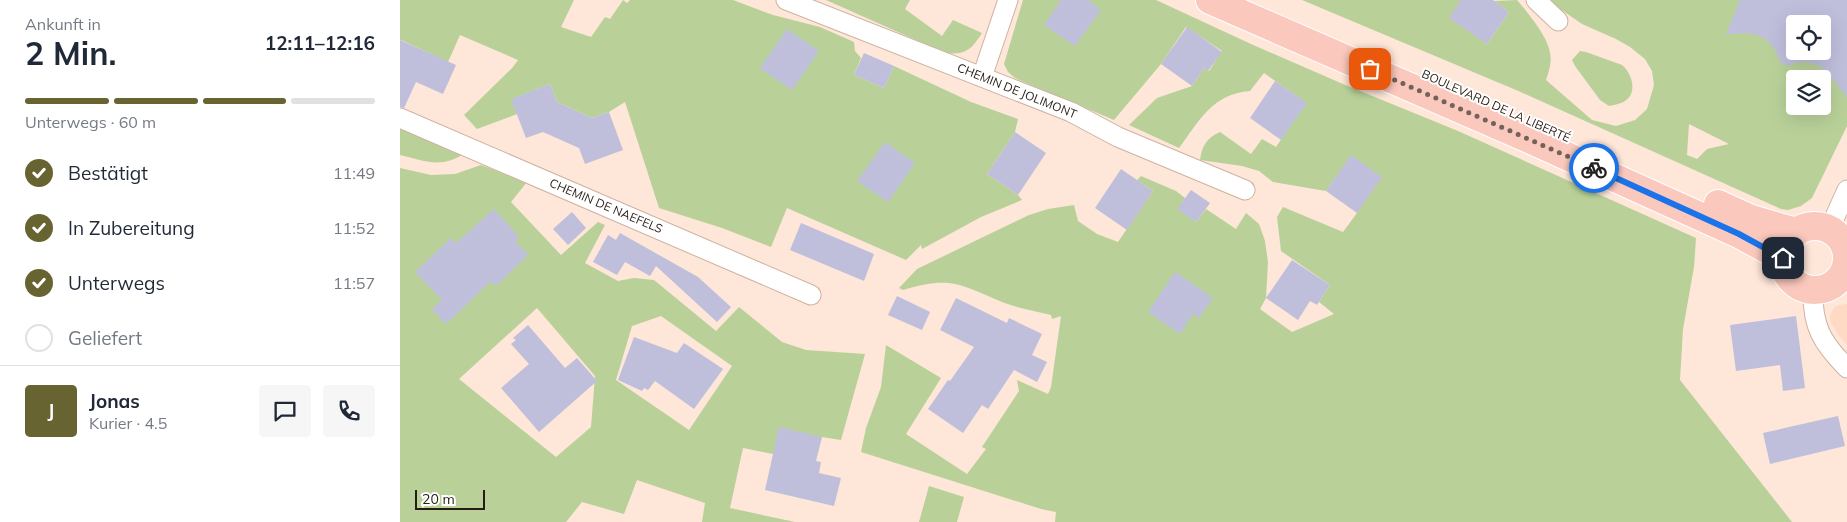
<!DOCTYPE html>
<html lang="de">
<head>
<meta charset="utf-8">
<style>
	body { margin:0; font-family:Mulish,sans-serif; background:#f6f6f7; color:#1f2937; height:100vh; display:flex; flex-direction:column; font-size:19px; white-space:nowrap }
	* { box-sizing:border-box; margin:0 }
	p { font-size:16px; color:#747a83 }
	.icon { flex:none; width:28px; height:28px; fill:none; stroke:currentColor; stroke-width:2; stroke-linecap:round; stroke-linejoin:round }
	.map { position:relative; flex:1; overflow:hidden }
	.drawer { display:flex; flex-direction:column; background:#fff; width:400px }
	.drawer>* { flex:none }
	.tools { position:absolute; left:1386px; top:15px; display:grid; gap:10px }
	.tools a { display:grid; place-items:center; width:45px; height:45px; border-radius:5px; background:#fff; box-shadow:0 5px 20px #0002; font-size:25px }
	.scale { position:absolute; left:15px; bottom:12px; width:70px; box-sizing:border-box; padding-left:5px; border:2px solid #261b15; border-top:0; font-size:14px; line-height:18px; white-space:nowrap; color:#261b15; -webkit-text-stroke:4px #fff; paint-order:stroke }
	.pin { position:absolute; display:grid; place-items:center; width:42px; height:42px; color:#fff; margin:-21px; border-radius:10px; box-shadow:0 2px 8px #0006 }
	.courier { position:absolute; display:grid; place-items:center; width:50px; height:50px; margin:-25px; border:4px solid #1a73e8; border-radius:50%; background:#fff; color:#222; box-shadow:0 1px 6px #0007 }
	.head em { font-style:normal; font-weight:700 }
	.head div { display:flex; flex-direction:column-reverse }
	.head { display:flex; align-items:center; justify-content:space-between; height:85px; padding:0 25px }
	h1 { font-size:32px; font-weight:700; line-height:38px }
	.bar { display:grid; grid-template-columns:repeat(4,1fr); gap:8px 5px; align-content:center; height:60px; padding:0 25px }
	.bar i { height:6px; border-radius:4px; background:#e0e1e3 }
	.bar .active { background:#686431 }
	.bar p { grid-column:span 4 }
	.line { display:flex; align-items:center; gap:12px; padding:0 25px; border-top:1px solid #e0e1e3 }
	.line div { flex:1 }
	.round { display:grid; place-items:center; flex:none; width:52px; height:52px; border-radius:5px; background:#f6f6f7 }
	ol { padding:0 25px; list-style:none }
	li { display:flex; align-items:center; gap:15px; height:55px }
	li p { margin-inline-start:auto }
	li .icon { padding:5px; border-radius:50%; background:#686431; color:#fff; stroke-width:4 }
	li:last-child { color:#747a83 }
	li i { width:28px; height:28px; border:2px solid #e0e1e3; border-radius:50% }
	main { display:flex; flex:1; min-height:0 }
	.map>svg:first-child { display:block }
	.built { fill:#fed9c4 }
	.green { fill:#b9d199; fill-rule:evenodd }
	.building { fill:#bfbfdc; fill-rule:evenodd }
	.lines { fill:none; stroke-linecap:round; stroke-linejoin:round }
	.street-casing { stroke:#cfb2a1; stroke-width:21 }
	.primary-casing { stroke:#fff; stroke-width:30 }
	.street { stroke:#fff; stroke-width:19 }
	.primary { stroke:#fbc8bd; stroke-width:28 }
	.done { stroke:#726259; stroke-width:5; stroke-dasharray:0 9 }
	.route { stroke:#1a73e8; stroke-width:6 }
	.labels { text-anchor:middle; stroke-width:4; stroke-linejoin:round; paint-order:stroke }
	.street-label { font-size:12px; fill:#261b15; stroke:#fff }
</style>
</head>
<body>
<main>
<section class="drawer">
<div class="head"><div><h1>2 Min.</h1><p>Ankunft in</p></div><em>12:11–12:16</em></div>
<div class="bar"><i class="active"></i><i class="active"></i><i class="active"></i><i></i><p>Unterwegs · 60 m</p></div>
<ol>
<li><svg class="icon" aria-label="check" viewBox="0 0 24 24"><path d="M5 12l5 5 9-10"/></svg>Bestätigt<p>11:49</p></li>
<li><svg class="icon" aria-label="check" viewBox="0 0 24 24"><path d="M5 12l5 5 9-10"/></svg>In Zubereitung<p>11:52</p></li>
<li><svg class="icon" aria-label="check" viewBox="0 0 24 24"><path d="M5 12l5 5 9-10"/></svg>Unterwegs<p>11:57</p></li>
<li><i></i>Geliefert</li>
</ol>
<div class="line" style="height:90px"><b class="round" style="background:#686431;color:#fff">J</b><div><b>Jonas</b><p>Kurier · 4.5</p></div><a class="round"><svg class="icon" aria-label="chat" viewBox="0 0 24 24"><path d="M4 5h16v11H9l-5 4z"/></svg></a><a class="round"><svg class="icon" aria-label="phone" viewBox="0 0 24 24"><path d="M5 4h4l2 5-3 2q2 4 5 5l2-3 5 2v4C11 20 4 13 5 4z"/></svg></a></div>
</section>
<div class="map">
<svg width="1447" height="522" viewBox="0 0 1447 522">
	<rect width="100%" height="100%" fill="#fee6d8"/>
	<!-- built -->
	<polygon class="built" points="1447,304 1447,345 1440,337 1431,323 1430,315 1434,308 1439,305"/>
	<!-- green -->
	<g class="green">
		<polygon points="0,0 174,0 161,27 191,37 205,17 210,19 223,0 227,3 230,0 333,0 373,15 420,27 454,42 455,51 461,58 454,75 484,88 494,66 571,102 618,119 615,132 587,174 618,195 622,200 581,217 522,249 521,245 506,260 387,208 371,247 322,228 259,208 225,102 209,112 192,118 157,102 150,84 112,99 117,114 77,129 64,115 113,67 118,60 60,35 48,62 1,40 0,42"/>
		<path d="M426,0H510L505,9L542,36L553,20L582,33C571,50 566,55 545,53Z"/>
		<path d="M623,0H756L851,44L943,84L1058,131L1296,238L1294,267L1283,329L1280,380L1392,522H655L656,512L641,509L461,452L466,428L481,387L486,345L541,378L506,434L567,474L586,449L582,447L619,391L617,380L648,394L651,387L661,316L652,319L651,315C635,311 617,308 602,302C559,284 550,276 503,290L499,288L517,269L629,215L648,209L674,205L678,221L697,234L718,242L753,191L737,180L741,176L776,191L785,198L778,209L796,222L806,209L836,229L846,213L859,224L865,241L868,262L866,298L860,309L892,332L934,314L919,302L930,285L881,251L877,217L883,207L943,232L957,213L951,156L926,191L873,182L859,171L842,166L800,160C802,145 807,138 820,132L851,154L862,139L876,147L906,103L864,73L850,91C812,94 800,120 779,148L729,125L757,98L792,86L804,68L809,71L822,51L786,27L761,64L714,120L615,78L608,72L604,64Z"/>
		<path d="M902,0H1061L1087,44L1109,12L1094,1L1117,0C1127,12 1148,36 1150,53C1152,61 1149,72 1146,80L1192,120L1216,126L1235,120L1247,109L1254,85L1252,71L1245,59L1230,47L1216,39L1182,24L1150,2V0H1447V126L1412,198L1401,206L1388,210L1381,209L1116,90ZM1395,24H1422V51H1395ZM1395,79H1422V106H1395ZM1289,124L1329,144L1307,149L1297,159L1287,155Z"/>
		<path d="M1180,51L1186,52L1222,65C1232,73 1238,93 1225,101C1220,104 1214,105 1209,106L1200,100L1175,66L1172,60Z"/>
		<path d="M0,127L65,153C42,169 25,161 0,155Z"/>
		<path d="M81,165L127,182L111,202L161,255L198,222L205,225L185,263L218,281L234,278L254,280L316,331L339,307L382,342L406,350L465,354L441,440L422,437L373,454L343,448L330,508L395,522H302L305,503L237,480L224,514L182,502L166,522H0V168L31,175L55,174ZM137,308L195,376L191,427L156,457L59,379ZM261,316L332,366L289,430L216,380L232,326Z"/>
		<polygon points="529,486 564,497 557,522 519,522"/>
	</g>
	<!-- building -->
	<g class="building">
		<polygon points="661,0 688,0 701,10 675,46 644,25"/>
		<polygon points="1061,0 1093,0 1109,12 1087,44 1049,18"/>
		<path d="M1340,0H1447V97L1427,72L1418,65L1407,62L1395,63L1388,66L1380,62L1376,51L1369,42L1360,36L1349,33L1326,34ZM1395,24H1422V51H1395Z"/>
		<polygon points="787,27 822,52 808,71 804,68 792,86 761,64"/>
		<polygon points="387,29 419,51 392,90 360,68"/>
		<polygon points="0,40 56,65 43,94 16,82 4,108 0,107"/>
		<polygon points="464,53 494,66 484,88 454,75"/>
		<polygon points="875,81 907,103 881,140 850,118"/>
		<polygon points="150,84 157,102 192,118 209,112 223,150 185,164 179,148 143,132 126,138 111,99"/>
		<polygon points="615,132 646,153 618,195 587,174"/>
		<polygon points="485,142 515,163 488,202 457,181"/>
		<polygon points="951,155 982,177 957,213 926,191"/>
		<polygon points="721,169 753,191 727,230 695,208"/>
		<polygon points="791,190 810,203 796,222 777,209"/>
		<polygon points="94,209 119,237 115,241 128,255 96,286 91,281 46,324 32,309 42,300 15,272 51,238 56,243"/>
		<polygon points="172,212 186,228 168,245 153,229"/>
		<polygon points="401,223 474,254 464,281 390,250"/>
		<polygon points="220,233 298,277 331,307 317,322 256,266 250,276 225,262 217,275 193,262 208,235 216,240"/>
		<polygon points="892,260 930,285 917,305 910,301 898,320 866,298"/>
		<polygon points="775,272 813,298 799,318 793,314 780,334 748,312"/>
		<polygon points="497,296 530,312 522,330 488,315"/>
		<polygon points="556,298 607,323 609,318 642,334 632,355 647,362 637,382 614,370 588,409 582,405 563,433 528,409 548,380 550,381 574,347 540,330"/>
		<polygon points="1396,316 1405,388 1383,391 1380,365 1336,371 1330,325"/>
		<polygon points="128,325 165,368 177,358 197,381 139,432 101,388 129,364 111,344 116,340 113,338"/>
		<polygon points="234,337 277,353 284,343 323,369 294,409 255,381 248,390 244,388 242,391 218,380"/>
		<polygon points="1438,416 1445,446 1370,464 1363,433"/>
		<polygon points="379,427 422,437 416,461 421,462 419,473 441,478 434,506 365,490"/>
	</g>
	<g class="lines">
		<defs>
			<g id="street">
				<polyline points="386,0 671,112 718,137 845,190"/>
				<polyline points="1136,0 1158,21"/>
				<polyline points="582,77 608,0"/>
				<polyline points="0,118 411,295"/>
				<polyline points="1429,230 1447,190"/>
				<path d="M1413,290C1412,326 1422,343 1447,368"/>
			</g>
			<g id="primary">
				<polyline points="810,0 1129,139 1339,234 1383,258"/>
				<polyline points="1318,204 1351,219 1396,232"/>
				<circle cx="1415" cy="258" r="32"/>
			</g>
		</defs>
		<!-- street casing -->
		<use href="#street" class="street-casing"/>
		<!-- primary casing -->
		<use href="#primary" class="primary-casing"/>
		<!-- street -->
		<use href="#street" class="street"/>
		<!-- primary -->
		<use href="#primary" class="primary"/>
	</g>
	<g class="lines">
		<!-- done -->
		<polyline class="done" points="970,69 1194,168"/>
		<!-- route -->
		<polyline class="route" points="1194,168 1339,234 1383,258"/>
	</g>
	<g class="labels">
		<!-- street labels -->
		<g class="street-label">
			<text transform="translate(617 91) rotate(22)" y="4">CHEMIN DE JOLIMONT</text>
			<text transform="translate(1096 106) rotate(24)" y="4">BOULEVARD DE LA LIBERTÉ</text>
			<text transform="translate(206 206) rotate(23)" y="4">CHEMIN DE NAEFELS</text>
		</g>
	</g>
</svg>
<div class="tools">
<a><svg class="icon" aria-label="locate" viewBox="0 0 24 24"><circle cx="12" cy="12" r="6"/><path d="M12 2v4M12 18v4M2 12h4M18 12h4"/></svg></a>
<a><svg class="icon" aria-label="layers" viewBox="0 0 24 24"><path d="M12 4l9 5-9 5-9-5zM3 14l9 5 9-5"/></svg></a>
</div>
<div class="scale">20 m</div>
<div class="pin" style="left:970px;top:69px;background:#ea580c"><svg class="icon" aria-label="bag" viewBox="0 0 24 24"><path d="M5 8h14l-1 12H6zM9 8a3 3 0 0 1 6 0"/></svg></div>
<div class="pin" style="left:1383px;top:258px;background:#1f2937"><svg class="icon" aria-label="home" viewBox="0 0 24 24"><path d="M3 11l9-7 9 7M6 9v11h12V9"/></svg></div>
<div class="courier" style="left:1194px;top:168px"><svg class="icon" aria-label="bike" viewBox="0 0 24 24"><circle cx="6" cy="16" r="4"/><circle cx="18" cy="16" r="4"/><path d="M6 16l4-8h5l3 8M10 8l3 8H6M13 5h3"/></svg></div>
</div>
</main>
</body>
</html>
